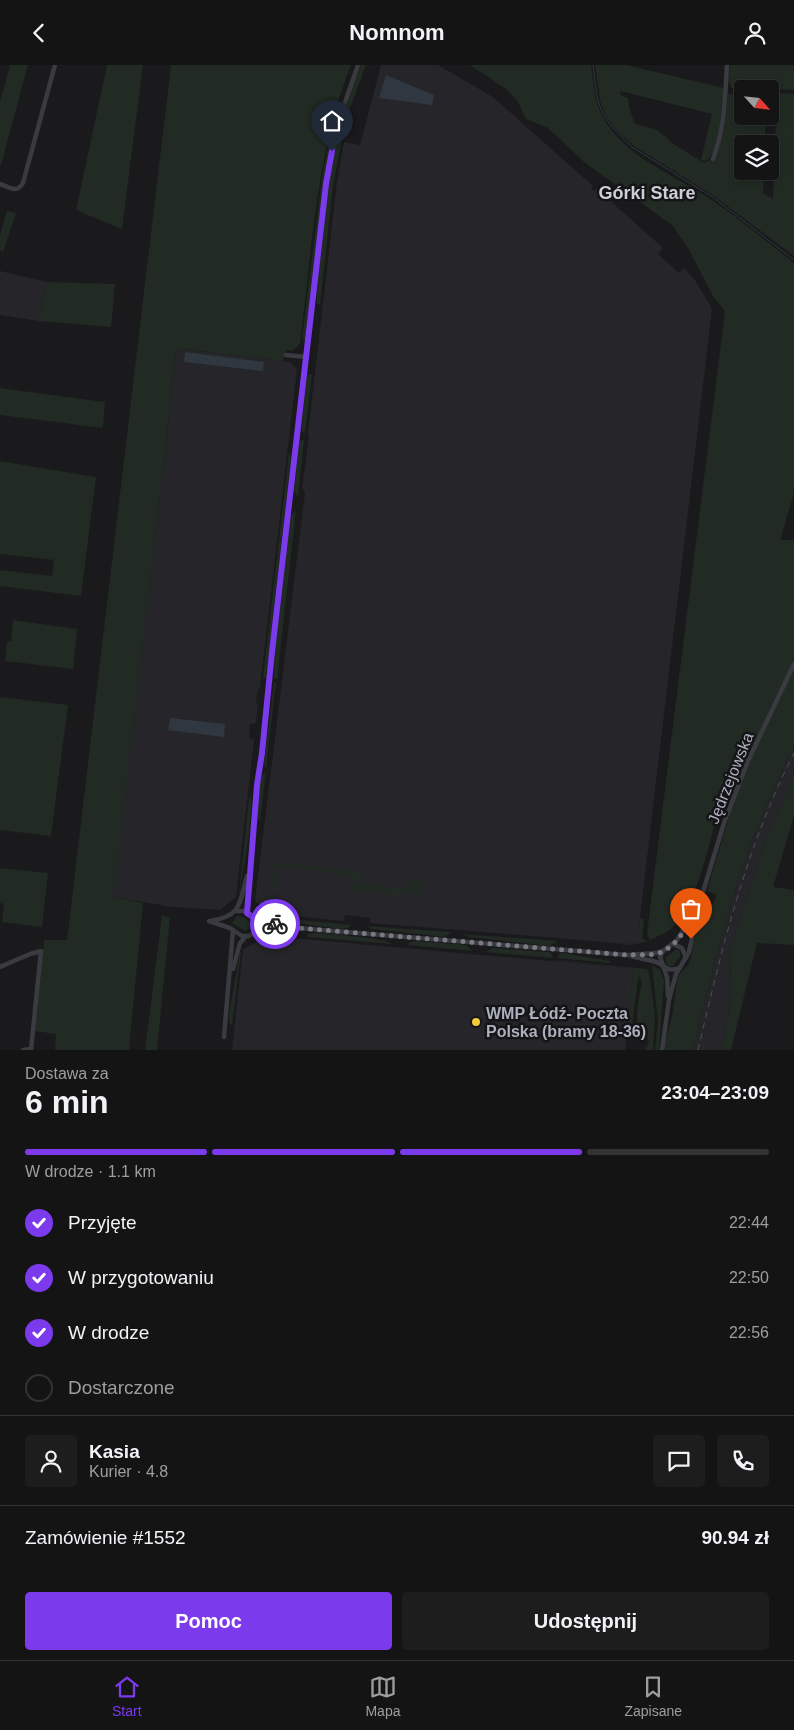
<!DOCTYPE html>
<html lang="pl">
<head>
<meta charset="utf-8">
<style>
	body { margin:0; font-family:Helvetica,sans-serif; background:#1d1d1e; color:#f1f3f6; height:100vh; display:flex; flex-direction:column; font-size:19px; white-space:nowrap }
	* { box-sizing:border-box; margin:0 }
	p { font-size:16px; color:#9d9ea0 }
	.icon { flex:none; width:28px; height:28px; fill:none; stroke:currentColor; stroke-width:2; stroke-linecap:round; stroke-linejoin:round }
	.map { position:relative; height:985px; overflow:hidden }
	.sheet { display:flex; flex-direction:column; background:#141415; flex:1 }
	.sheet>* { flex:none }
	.needle { width:32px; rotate:117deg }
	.buttons { position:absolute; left:734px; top:15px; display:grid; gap:10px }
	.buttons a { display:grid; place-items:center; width:45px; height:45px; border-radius:5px; background:#141415; box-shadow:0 2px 8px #0003,0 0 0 1px #333334; font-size:25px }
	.pin { position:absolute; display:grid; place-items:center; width:42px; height:42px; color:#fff; margin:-51px -21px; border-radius:50% 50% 50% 0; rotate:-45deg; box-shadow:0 0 5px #0007 }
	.pin .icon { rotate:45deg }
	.courier { position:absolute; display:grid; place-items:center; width:50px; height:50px; margin:-25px; border:4px solid #7c3aed; border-radius:50%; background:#fff; color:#222; box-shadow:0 1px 6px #0007 }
	.headline em { font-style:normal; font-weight:700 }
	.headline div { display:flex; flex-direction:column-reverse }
	.headline { display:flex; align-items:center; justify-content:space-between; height:85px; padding:0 25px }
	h1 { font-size:32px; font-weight:700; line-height:38px }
	.bar { display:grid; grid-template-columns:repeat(4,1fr); gap:8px 5px; align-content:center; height:60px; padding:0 25px }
	.bar i { height:6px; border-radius:4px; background:#333334 }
	.bar .current { background:#7c3aed }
	.bar p { grid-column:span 4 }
	.line { display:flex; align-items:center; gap:12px; padding:0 25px; border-top:1px solid #333334 }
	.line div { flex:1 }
	.round { display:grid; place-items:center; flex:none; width:52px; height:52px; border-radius:5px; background:#1d1d1e }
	ol { padding:0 25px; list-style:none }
	li { display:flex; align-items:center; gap:15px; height:55px }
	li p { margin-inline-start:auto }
	li .icon { padding:5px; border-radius:50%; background:#7c3aed; color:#fff; stroke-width:4 }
	li:last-child { color:#9d9ea0 }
	li i { width:28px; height:28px; border:2px solid #333334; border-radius:50% }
	.cta { display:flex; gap:10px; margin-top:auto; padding:10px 25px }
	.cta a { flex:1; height:58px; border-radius:5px; background:#7c3aed; color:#fff; font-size:20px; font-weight:700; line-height:58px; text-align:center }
	.cta a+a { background:#1d1d1e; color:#f1f3f6 }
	header { display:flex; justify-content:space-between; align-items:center; height:65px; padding:0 25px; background:#141415; font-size:22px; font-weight:700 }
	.menu { display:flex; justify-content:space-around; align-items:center; height:70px; border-top:1px solid #333334; background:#141415; font-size:14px; color:#9d9ea0 }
	.menu a { display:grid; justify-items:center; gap:2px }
	.menu .current { color:#7c3aed }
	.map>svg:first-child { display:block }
	.built { fill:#262529 }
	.green { fill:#212a23 }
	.water { fill:#2f3741 }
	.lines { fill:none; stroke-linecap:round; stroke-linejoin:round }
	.stream { stroke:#2f3741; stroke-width:1 }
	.minor { stroke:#3a3b41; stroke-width:4.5 }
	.rail { stroke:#4d4f56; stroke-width:1; stroke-dasharray:6 5; stroke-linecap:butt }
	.done { stroke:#797b84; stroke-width:5; stroke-dasharray:0 9 }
	.route { stroke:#7c3aed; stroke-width:6 }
	.poi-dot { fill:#f5ca38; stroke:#151417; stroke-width:2 }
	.labels { text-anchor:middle; stroke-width:5; stroke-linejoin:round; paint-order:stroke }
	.street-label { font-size:16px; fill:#acafbc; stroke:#151417 }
	.poi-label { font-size:16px; font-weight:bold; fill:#acafbc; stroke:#151417; text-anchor:start }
	.neighbourhood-label { font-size:18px; font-weight:bold; fill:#cdcfd7; stroke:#151417 }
</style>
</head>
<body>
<header><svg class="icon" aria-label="back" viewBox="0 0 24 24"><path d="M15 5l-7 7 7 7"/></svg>Nomnom<svg class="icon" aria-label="person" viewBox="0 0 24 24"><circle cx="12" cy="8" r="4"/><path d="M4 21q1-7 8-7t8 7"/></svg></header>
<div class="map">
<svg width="794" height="985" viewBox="0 0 794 985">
	<rect width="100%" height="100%" fill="#1a1a1c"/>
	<!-- built -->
	<g class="built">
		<polygon points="381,0 438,0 493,32 593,121 591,123 594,126 597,124 663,183 658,189 679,208 684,203 695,215 712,244 637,877 631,879 370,858 370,853 345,850 344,856 271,849 255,836 305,428 302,422 309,372 308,368 337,117 344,77 360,80"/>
		<polygon points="0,206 47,217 39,256 0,250"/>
		<polygon points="184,284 290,297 297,304 260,623 258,625 256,637 258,640 256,658 250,659 249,673 254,675 236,832 220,845 173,842 112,832 166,379 175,288 177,285"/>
		<polygon points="794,681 794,710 766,775 730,886 730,911 732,922 731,934 721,985 693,985 716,892 743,798 772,727"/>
		<polygon points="269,871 629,903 633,908 625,985 232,985 243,884"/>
	</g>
	<!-- green -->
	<g class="green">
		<polygon points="10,0 28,0 1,100 0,99 0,37"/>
		<polygon points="107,0 143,0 122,164 76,145"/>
		<path d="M171,0H351C316,88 312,185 300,279L292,286L286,285L283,296L184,284L177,285L175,288L166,379L113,832L143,838L129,985H55L56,969L35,966L44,875H67Z"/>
		<polygon points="361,0 366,0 351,40 343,70 340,70 339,68 353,20"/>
		<path d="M470,0H591C594,17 594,37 603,52C625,93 675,110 712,135C740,154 767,177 794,198V428L780,475H794V681L772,727L743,798L716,892L693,985H663L672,951L678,911L688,900L691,893L698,854L703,838L711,842L717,830L707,826L732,741L719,744C709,778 698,836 673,862C667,868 658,871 650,875L647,868L725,246L713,231L688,183L672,160L584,97L548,63L526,54L517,35L506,24Z"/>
		<path d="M595,0H626L724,23C722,40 721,87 706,96L701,95L712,49L620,26L621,31L628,33L629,42L635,59L655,64L666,72L672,78L704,98C725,92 726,47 728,29L742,28V51H765V79H742V106H764L763,128L773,134L777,28L794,29V191L714,131L634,81C621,70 606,56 601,39C598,26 597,13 595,0Z"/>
		<polygon points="730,0 794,0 794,25 731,23 729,14"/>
		<polygon points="339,38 323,120 305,276 302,273 322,113 329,77"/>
		<polygon points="338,74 342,74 333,121 320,240 317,239 317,223 328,123"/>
		<polygon points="7,146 16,148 3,187 0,186 0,170"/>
		<polygon points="47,217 115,219 111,262 39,256"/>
		<polygon points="307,309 312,310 305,369 301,365"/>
		<polygon points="0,323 105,337 103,363 0,350"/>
		<polygon points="302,375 304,375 298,432 294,426 299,377"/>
		<polygon points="289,388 291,392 266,613 263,613"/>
		<polygon points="0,396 96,412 81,531 0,521 0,505 52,511 54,495 0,489"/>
		<polygon points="296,445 277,614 274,613 275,586 290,452"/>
		<polygon points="13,555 77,564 73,604 5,596 7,576 11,577"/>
		<polygon points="274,617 276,617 266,703 264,700"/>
		<polygon points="0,632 68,640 51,771 0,765"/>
		<path d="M266,707L260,755H258C259,744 256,713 266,707Z"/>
		<polygon points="794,709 794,751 773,822 794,825 794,880 757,878 731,985 721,985 731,934 730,886 766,775"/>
		<polygon points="249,732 252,736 249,770 239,831"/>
		<polygon points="274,797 362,807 365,809 355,816 353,816 353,812 351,811 277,801 273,835 270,833"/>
		<polygon points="0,803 48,808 42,862 2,857 4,839 0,838"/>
		<path d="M416,814L422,819V828L408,826L407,831C401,830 396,830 390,830C379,828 368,819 359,829H353L354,817L403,824Z"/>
		<polygon points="162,850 170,853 157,985 145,985"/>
		<polygon points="237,851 244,852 251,858 249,864 245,866 232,858"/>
		<polygon points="269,852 351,860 348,863 340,864 267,854"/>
		<polygon points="640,853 644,854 642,874 648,876 632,880 574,874 631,879 637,877"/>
		<polygon points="366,861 451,867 445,872 372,864"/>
		<path d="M319,868C331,869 386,873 392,879L307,872L308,869Z"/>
		<polygon points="462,869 558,876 550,881 469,872"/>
		<polygon points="416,876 466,880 473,886 407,880 411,877"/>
		<polygon points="493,883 549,887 552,889 553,893 486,887"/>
		<polygon points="677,884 680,887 680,892 673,901 669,901 666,897 666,892"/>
		<polygon points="240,887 241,887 232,961 229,957 229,949"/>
		<polygon points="563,888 610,896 610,898 557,893 559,889"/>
		<path d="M556,895L647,904L649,907L655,951L653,985H645L649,977C647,971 641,969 639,964C634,955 640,927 642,916L639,913V907L632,959L627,963L633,908L629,903L556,896Z"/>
		<polygon points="652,900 660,905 664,915 659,985 655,985 658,957"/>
	</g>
	<!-- water -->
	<g class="water">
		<polygon points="386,10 434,30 432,40 379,33"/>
		<polygon points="185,287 264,297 263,306 184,297"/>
		<polygon points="170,653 225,659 224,672 168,665"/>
	</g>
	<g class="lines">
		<!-- stream -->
		<path class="stream" d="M593,0C595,13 595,26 599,39C604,55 619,70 632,82L714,133L794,195"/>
		<!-- minor -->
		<g class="minor">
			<path d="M713,94C725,62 725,34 727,0"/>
			<path d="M0,119C9,122 17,129 23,118L55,0"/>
			<polyline points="286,290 306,292"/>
			<polyline points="236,846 244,846 257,855 282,861"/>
			<polyline points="247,848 257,720 262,688 272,587 326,119 340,52 358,0"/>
			<polyline points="253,853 255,859 254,867"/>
			<polyline points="209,856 230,863 242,871 249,871 262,864 285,862 627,890 656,888 663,886"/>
			<path d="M210,856C242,851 239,839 247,811"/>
			<polyline points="673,879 682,883 686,893"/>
			<path d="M631,891C639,894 648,894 656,897C665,900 667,908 679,903"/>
			<polyline points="0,902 30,889 41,886 31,985"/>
			<polyline points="233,904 240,878 246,871"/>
			<polyline points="668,931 667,912 660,892 663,886 677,875 697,844"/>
			<polyline points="224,972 233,865"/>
			<polyline points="23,985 31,984"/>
			<polyline points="662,985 669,935 676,909 689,887 699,840 724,758 747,698 794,599"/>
		</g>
		<!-- rail -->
		<path class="rail" d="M698,985C722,883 746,782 794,688"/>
	</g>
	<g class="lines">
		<!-- done -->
		<path class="done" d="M275,859L285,862L627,890C637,889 649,891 659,888C679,881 689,857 699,840L691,874"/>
		<!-- route -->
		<polyline class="route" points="275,859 257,855 247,848 257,720 262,688 272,587 326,119 332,86"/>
	</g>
	<!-- markers -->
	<circle class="poi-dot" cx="476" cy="957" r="5"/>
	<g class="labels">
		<!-- street labels -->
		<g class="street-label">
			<text transform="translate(730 713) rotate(-68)" y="6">Jędrzejowska</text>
		</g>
		<!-- poi labels -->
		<g class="poi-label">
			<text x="486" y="954">WMP Łódź- Poczta<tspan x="486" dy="18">Polska (bramy 18-36)</tspan></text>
		</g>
		<!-- neighbourhood labels -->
		<g class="neighbourhood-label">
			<text x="647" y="134">Górki Stare</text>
		</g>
	</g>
</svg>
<div class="buttons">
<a><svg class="needle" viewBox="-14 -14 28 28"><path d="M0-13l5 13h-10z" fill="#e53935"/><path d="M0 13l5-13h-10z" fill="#9d9ea0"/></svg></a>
<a><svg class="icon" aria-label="layers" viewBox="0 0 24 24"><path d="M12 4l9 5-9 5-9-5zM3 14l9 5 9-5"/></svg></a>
</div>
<div class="pin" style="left:691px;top:874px;background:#ea580c"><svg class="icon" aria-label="bag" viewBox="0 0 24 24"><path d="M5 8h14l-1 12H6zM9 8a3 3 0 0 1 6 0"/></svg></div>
<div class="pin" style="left:332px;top:86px;background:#1f2937"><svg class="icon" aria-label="home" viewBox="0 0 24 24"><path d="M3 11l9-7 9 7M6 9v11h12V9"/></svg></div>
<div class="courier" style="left:275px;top:859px"><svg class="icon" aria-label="bike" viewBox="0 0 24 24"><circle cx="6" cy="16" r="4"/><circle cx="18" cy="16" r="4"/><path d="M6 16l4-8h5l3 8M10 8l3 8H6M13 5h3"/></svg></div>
</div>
<section class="sheet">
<div class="headline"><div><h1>6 min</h1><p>Dostawa za</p></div><em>23:04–23:09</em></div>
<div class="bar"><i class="current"></i><i class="current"></i><i class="current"></i><i></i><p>W drodze · 1.1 km</p></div>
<ol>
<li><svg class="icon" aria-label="check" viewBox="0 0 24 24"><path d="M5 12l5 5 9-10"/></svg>Przyjęte<p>22:44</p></li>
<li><svg class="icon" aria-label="check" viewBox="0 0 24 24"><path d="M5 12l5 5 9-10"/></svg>W przygotowaniu<p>22:50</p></li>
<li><svg class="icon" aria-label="check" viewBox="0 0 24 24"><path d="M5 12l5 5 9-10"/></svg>W drodze<p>22:56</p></li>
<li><i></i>Dostarczone</li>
</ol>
<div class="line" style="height:90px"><a class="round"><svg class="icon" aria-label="person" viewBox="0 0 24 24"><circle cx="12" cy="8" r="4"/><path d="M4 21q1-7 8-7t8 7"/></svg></a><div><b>Kasia</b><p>Kurier · 4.8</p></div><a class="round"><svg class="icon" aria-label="chat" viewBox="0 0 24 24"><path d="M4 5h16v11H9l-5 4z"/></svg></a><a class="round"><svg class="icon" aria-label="phone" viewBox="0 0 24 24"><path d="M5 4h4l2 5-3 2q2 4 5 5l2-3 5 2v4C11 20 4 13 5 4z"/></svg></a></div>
<div class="line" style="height:65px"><div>Zamówienie #1552</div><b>90.94 zł</b></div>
<div class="cta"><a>Pomoc</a><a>Udostępnij</a></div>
</section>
<nav class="menu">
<a class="current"><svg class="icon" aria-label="home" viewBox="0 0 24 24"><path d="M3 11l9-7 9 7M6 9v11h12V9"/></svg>Start</a>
<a><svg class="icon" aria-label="map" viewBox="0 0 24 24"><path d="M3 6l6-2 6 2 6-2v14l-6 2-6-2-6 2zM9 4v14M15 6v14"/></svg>Mapa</a>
<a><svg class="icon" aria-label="saved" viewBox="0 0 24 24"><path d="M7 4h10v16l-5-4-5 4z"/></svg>Zapisane</a>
</nav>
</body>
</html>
